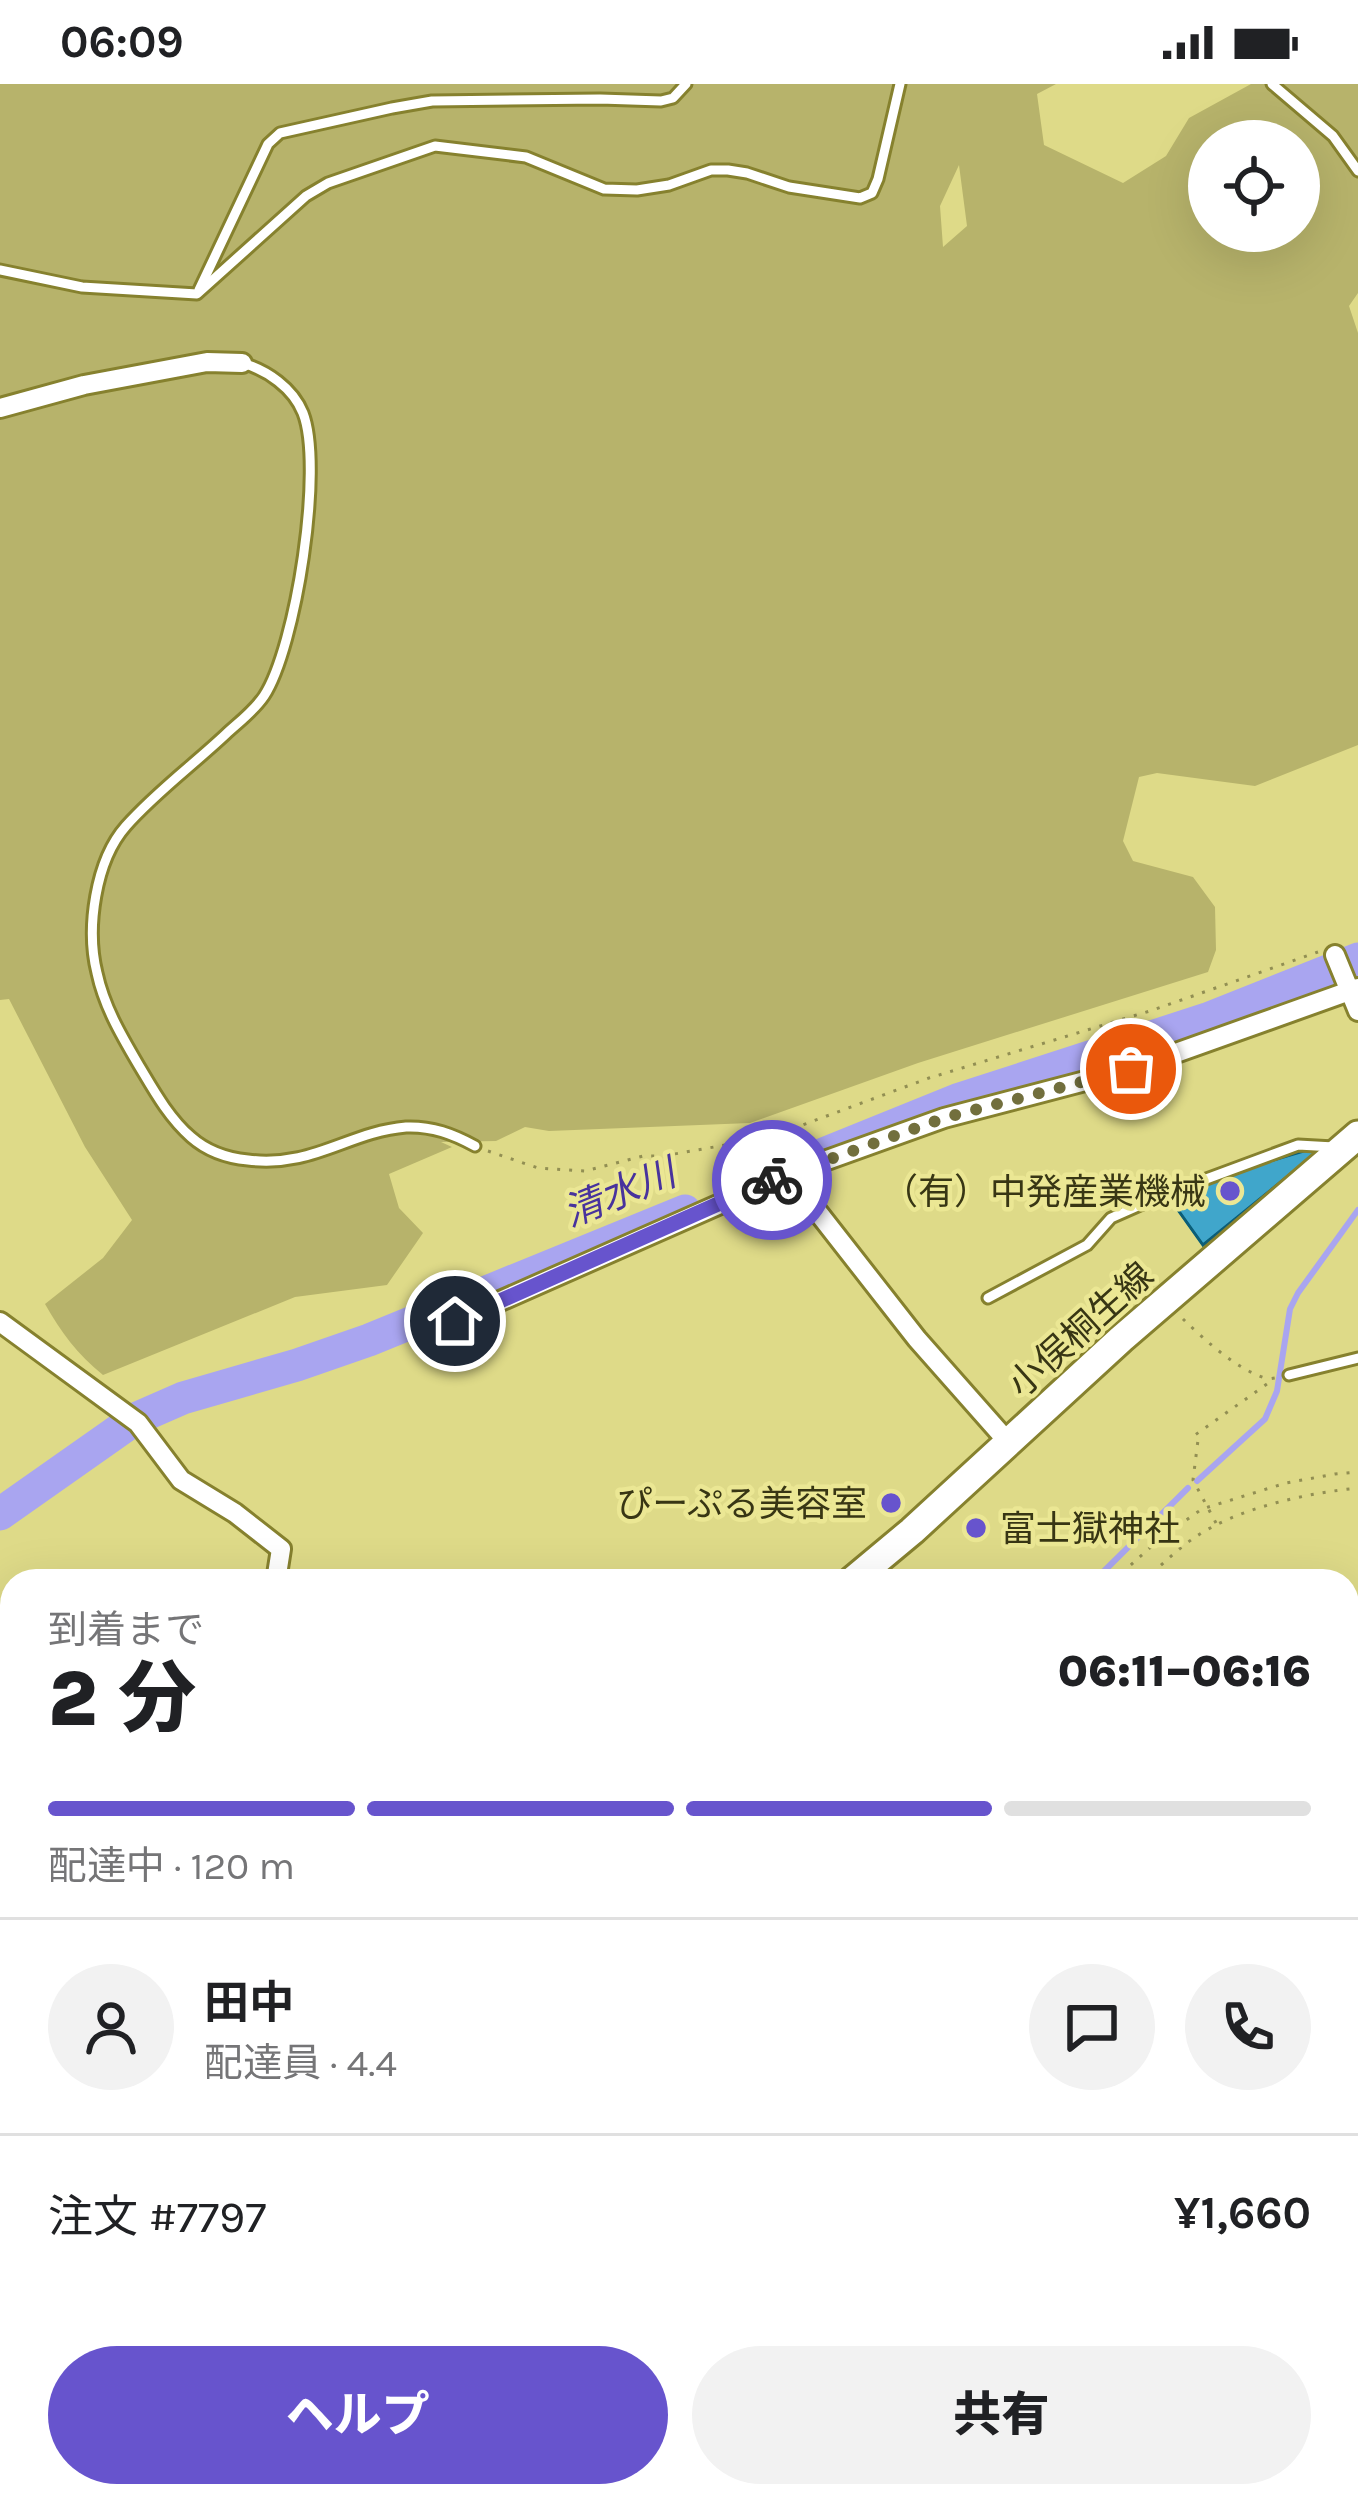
<!DOCTYPE html>
<html lang="ja">
<head>
<meta charset="utf-8">
<style>
	body { margin:0; font-family:Karla,"Noto Sans JP",sans-serif; background:#f2f2f2; color:#202124; height:100vh; display:flex; flex-direction:column; font-size:45px; white-space:nowrap }
	* { box-sizing:border-box; margin:0 }
	p { font-size:39px; color:#757577 }
	.icon { flex:none; width:66px; height:66px; fill:none; stroke:currentColor; stroke-width:2; stroke-linecap:round; stroke-linejoin:round }
	.map { position:relative; flex:1; overflow:hidden }
	.drawer { position:absolute; left:0px; top:1485px; width:1359px; height:939px; display:flex; flex-direction:column; background:#fff; border-radius:36px 36px 0 0; box-shadow:0 12px 48px #0002 }
	.drawer>* { flex:none }
	.tools { position:absolute; left:1188px; top:36px; display:grid; gap:24px }
	.tools a { display:grid; place-items:center; width:132px; height:132px; border-radius:50%; background:#fff; box-shadow:0 12px 48px #0002; font-size:60px }
	.pin { position:absolute; display:grid; place-items:center; width:102px; height:102px; color:#fff; margin:-51px; border:6px solid #fff; border-radius:50%; box-shadow:0 3px 12px #0007 }
	.courier { position:absolute; display:grid; place-items:center; width:120px; height:120px; margin:-60px; border:9px solid #6754cd; border-radius:50%; background:#fff; color:#222; box-shadow:0 3px 15px #0007 }
	.summary em { font-style:normal; font-weight:800 }
	.summary div { display:flex; flex-direction:column-reverse }
	.summary { display:flex; align-items:center; justify-content:space-between; height:204px; padding:0 48px }
	h1 { font-size:78px; font-weight:800; line-height:90px }
	.bar { display:grid; grid-template-columns:repeat(4,1fr); gap:18px 12px; align-content:center; height:144px; padding:0 48px }
	.bar i { height:15px; border-radius:9px; background:#e0e0e0 }
	.bar .active { background:#6754cd }
	.bar p { grid-column:span 4 }
	.line { display:flex; align-items:center; gap:30px; padding:0 48px; border-top:3px solid #e0e0e0 }
	.line div { flex:1 }
	.round { display:grid; place-items:center; flex:none; width:126px; height:126px; border-radius:63px; background:#f2f2f2 }
	.action { display:flex; gap:24px; margin-top:auto; padding:24px 48px }
	.action a { flex:1; height:138px; border-radius:72px; background:#6754cd; color:#fff; font-size:48px; font-weight:800; line-height:138px; text-align:center }
	.action a+a { background:#f2f2f2; color:#202124 }
	.status { display:flex; justify-content:space-between; align-items:center; height:84px; padding:0 60px; background:#fff; direction:ltr }
	.status svg { height:33px; fill:currentColor }
	.map>svg:first-child { display:block }
	.green { fill:#b7b36b; fill-rule:evenodd }
	.lines { fill:none; stroke-linecap:round; stroke-linejoin:round }
	.stream { stroke:#a9a5f0; stroke-width:6 }
	.river { stroke:#a9a5f0; stroke-width:33 }
	.building { fill:#41a6cb; stroke:#075d77; stroke-width:3; filter:url(#shadow) }
	.service-casing { stroke:#86812e; stroke-width:15 }
	.minor-casing { stroke:#86812e; stroke-width:24 }
	.tertiary-casing { stroke:#86812e; stroke-width:30 }
	.secondary-casing { stroke:#86812e; stroke-width:33 }
	.path { stroke:#928f53; stroke-width:3; stroke-dasharray:3 9; stroke-linecap:butt }
	.service { stroke:#fff; stroke-width:9 }
	.minor { stroke:#fff; stroke-width:18 }
	.tertiary { stroke:#fff; stroke-width:24 }
	.secondary { stroke:#fff; stroke-width:27 }
	.minor-bridge-casing { stroke:#86812e; stroke-width:24; stroke-linecap:butt }
	.minor-bridge { stroke:#fff; stroke-width:18 }
	.done { stroke:#726f3d; stroke-width:12; stroke-dasharray:0 21.6 }
	.route { stroke:#6754cd; stroke-width:15 }
	.poi-dot { fill:#6754cd; stroke:#ebe794; stroke-width:4.5 }
	.labels { text-anchor:middle; stroke-width:9; stroke-linejoin:round; paint-order:stroke }
	.poi-label { font-size:36px; fill:#383614; stroke:#ebe794; text-anchor:end }
	.street-label { font-size:36px; fill:#383614; stroke:#ebe794 }
	.water-label { font-size:39px; font-style:italic; fill:#48339d; stroke:#ebe794 }
</style>
</head>
<body>
<div class="status"><b>06:09</b><svg viewBox="0 0 49 12"><path d="M0 12V9h3v3zM5 12V6h3v6zM10 12V3h3v9zM15 12V0h3v12zM26 1h20v11H26zM47 4h2v5h-2z"/></svg></div>
<div class="map">
<svg width="1358" height="2422" viewBox="0 0 1358 2422">
	<defs>
		<filter id="shadow"><feDropShadow dx="7" dy="7" stdDeviation="0" flood-color="#0004"/></filter>
	</defs>
	<rect width="100%" height="100%" fill="#deda88"/>
	<!-- green -->
	<path class="green" d="M0,0H1056L1037,10L1044,61L1123,99L1166,72L1189,34L1251,0H1358V209L1349,222L1358,249V661L1255,702L1157,689L1139,693L1123,757L1133,777L1193,793L1215,823L1216,866L1208,888L918,979L750,1039L549,1047L525,1043L496,1057L441,1058L452,1063L389,1090L399,1124L423,1149L387,1201L295,1213L103,1291C77,1270 61,1248 45,1220L103,1174L132,1136L85,1063L9,915L0,916ZM1209,57H1299V147H1209ZM959,81L967,142L943,163L940,122Z"/>
	<g class="lines">
		<!-- stream -->
		<g class="stream">
			<polyline points="1197,1397 1265,1335 1277,1307 1290,1225 1298,1209 1358,1126"/>
			<polyline points="1094,1497 1188,1404"/>
			<polyline points="1347,1779 1358,1771"/>
			<polyline points="137,2422 146,2412"/>
			<polyline points="489,2422 496,2412"/>
		</g>
		<!-- river -->
		<g class="river">
			<polyline points="816,1073 957,1016 1207,935 1358,875"/>
			<polyline points="0,1430 135,1335 183,1314 297,1281 369,1256 685,1127"/>
		</g>
	</g>
	<!-- building -->
	<polygon class="building" points="1317,1063 1319,1067 1203,1161 1173,1119 1210,1095"/>
	<g class="lines">
		<defs>
			<g id="service">
				<polyline points="1272,0 1333,52 1358,87"/>
				<polyline points="0,186 82,203 197,210 306,112 328,99 435,62 526,73 604,105 637,106 669,101 711,86 728,86 747,89 789,103 860,114 872,109 878,95 900,0"/>
				<polyline points="199,206 268,60 280,49 392,24 432,17 600,15 661,17 673,14 686,0"/>
				<path d="M242,279C267,286 293,304 303,329C324,383 296,563 264,612C254,627 239,638 226,650C193,681 155,709 126,742C95,777 86,845 97,889C104,922 121,951 138,980C153,1005 168,1033 191,1053C208,1068 226,1074 248,1076C313,1084 348,1048 406,1043C432,1042 453,1050 475,1062"/>
				<polyline points="988,1214 1087,1161 1111,1134 1163,1111 1298,1061 1334,1063"/>
				<polyline points="1289,1291 1358,1274"/>
				<polyline points="1237,2412 1238,2422"/>
			</g>
			<g id="minor">
				<polyline points="0,324 84,301 207,278 242,279"/>
				<polyline points="1335,871 1358,927"/>
				<polyline points="780,1096 788,1090 917,1255 1008,1358"/>
				<polyline points="455,1237 788,1090 944,1034 1131,985 1358,904"/>
				<polyline points="0,1238 138,1339 181,1396 235,1429 281,1465 276,1497"/>
				<polyline points="0,1624 12,1629"/>
				<polyline points="1347,1763 1358,1755"/>
				<polyline points="1347,2051 1358,2050"/>
				<polyline points="1347,2380 1358,2380"/>
				<polyline points="913,2412 919,2422"/>
				<polyline points="1036,2412 1036,2422"/>
			</g>
			<g id="tertiary">
				<polyline points="612,2412 627,2422"/>
				<polyline points="116,2422 126,2412"/>
			</g>
			<g id="secondary">
				<polyline points="852,1497 912,1447 1121,1255 1358,1051"/>
				<polyline points="0,2067 12,2073"/>
			</g>
		</defs>
		<!-- service casing -->
		<use href="#service" class="service-casing"/>
		<!-- minor casing -->
		<use href="#minor" class="minor-casing"/>
		<!-- tertiary casing -->
		<use href="#tertiary" class="tertiary-casing"/>
		<!-- secondary casing -->
		<use href="#secondary" class="secondary-casing"/>
		<!-- path -->
		<g class="path">
			<polyline points="781,1049 929,994 1153,926 1318,868"/>
			<polyline points="488,1067 538,1084 585,1087 643,1072 663,1072 748,1057"/>
			<path d="M1183,1235C1206,1257 1237,1286 1268,1295"/>
			<polyline points="1216,1439 1193,1396 1198,1356 1195,1351 1267,1300 1268,1295 1275,1294"/>
			<polyline points="1113,1497 1162,1453 1202,1425 1286,1399 1335,1390 1358,1388"/>
			<path d="M1143,1497C1160,1483 1176,1466 1194,1454C1237,1424 1307,1409 1358,1404"/>
			<polyline points="1347,1720 1358,1716"/>
			<polyline points="412,2422 418,2412"/>
			<polyline points="774,2422 780,2412"/>
		</g>
		<!-- service -->
		<use href="#service" class="service"/>
		<!-- minor -->
		<use href="#minor" class="minor"/>
		<!-- tertiary -->
		<use href="#tertiary" class="tertiary"/>
		<!-- secondary -->
		<use href="#secondary" class="secondary"/>
		<defs>
			<polyline id="minor-bridge" points="768,1065 780,1096"/>
		</defs>
		<!-- minor-bridge casing -->
		<use href="#minor-bridge" class="minor-bridge-casing"/>
		<!-- minor-bridge -->
		<use href="#minor-bridge" class="minor-bridge"/>
	</g>
	<g class="lines">
		<!-- done -->
		<polyline class="done" points="772,1096 944,1034 1131,985"/>
		<!-- route -->
		<polyline class="route" points="455,1237 772,1096"/>
	</g>
	<!-- markers -->
	<g class="poi-dot">
		<circle cx="1230" cy="1107" r="12"/>
		<circle cx="891" cy="1419" r="12"/>
		<circle cx="976" cy="1444" r="12"/>
	</g>
	<g class="labels">
		<!-- poi labels -->
		<g class="poi-label">
			<text x="1206" y="1120">（有）中発産業機械</text>
			<text x="867" y="1432">ぴーぷる美容室</text>
			<text x="1000" y="1457" text-anchor="start">富士獄神社</text>
		</g>
		<!-- street labels -->
		<g class="street-label">
			<text transform="translate(1080 1245) rotate(-42)" y="13">小俣桐生線</text>
		</g>
		<!-- water labels -->
		<g class="water-label">
			<text transform="translate(619 1108) rotate(-22)" y="14">清水川</text>
		</g>
	</g>
</svg>
<div class="tools">
<a><svg class="icon" aria-label="locate" viewBox="0 0 24 24"><circle cx="12" cy="12" r="6"/><path d="M12 2v4M12 18v4M2 12h4M18 12h4"/></svg></a>
</div>
<div class="pin" style="left:1131px;top:985px;background:#ea580c"><svg class="icon" aria-label="bag" viewBox="0 0 24 24"><path d="M5 8h14l-1 12H6zM9 8a3 3 0 0 1 6 0"/></svg></div>
<div class="pin" style="left:455px;top:1237px;background:#1f2937"><svg class="icon" aria-label="home" viewBox="0 0 24 24"><path d="M3 11l9-7 9 7M6 9v11h12V9"/></svg></div>
<div class="courier" style="left:772px;top:1096px"><svg class="icon" aria-label="bike" viewBox="0 0 24 24"><circle cx="6" cy="16" r="4"/><circle cx="18" cy="16" r="4"/><path d="M6 16l4-8h5l3 8M10 8l3 8H6M13 5h3"/></svg></div>
<section class="drawer">
<div class="summary"><div><h1>2 分</h1><p>到着まで</p></div><em>06:11–06:16</em></div>
<div class="bar"><i class="active"></i><i class="active"></i><i class="active"></i><i></i><p>配達中 · 120 m</p></div>
<div class="line" style="height:216px"><a class="round"><svg class="icon" aria-label="person" viewBox="0 0 24 24"><circle cx="12" cy="8" r="4"/><path d="M4 21q1-7 8-7t8 7"/></svg></a><div><b>田中</b><p>配達員 · 4.4</p></div><a class="round"><svg class="icon" aria-label="chat" viewBox="0 0 24 24"><path d="M4 5h16v11H9l-5 4z"/></svg></a><a class="round"><svg class="icon" aria-label="phone" viewBox="0 0 24 24"><path d="M5 4h4l2 5-3 2q2 4 5 5l2-3 5 2v4C11 20 4 13 5 4z"/></svg></a></div>
<div class="line" style="height:156px"><div>注文 #7797</div><b>¥1,660</b></div>
<div class="action"><a>ヘルプ</a><a>共有</a></div>
</section>
</div>
</body>
</html>
